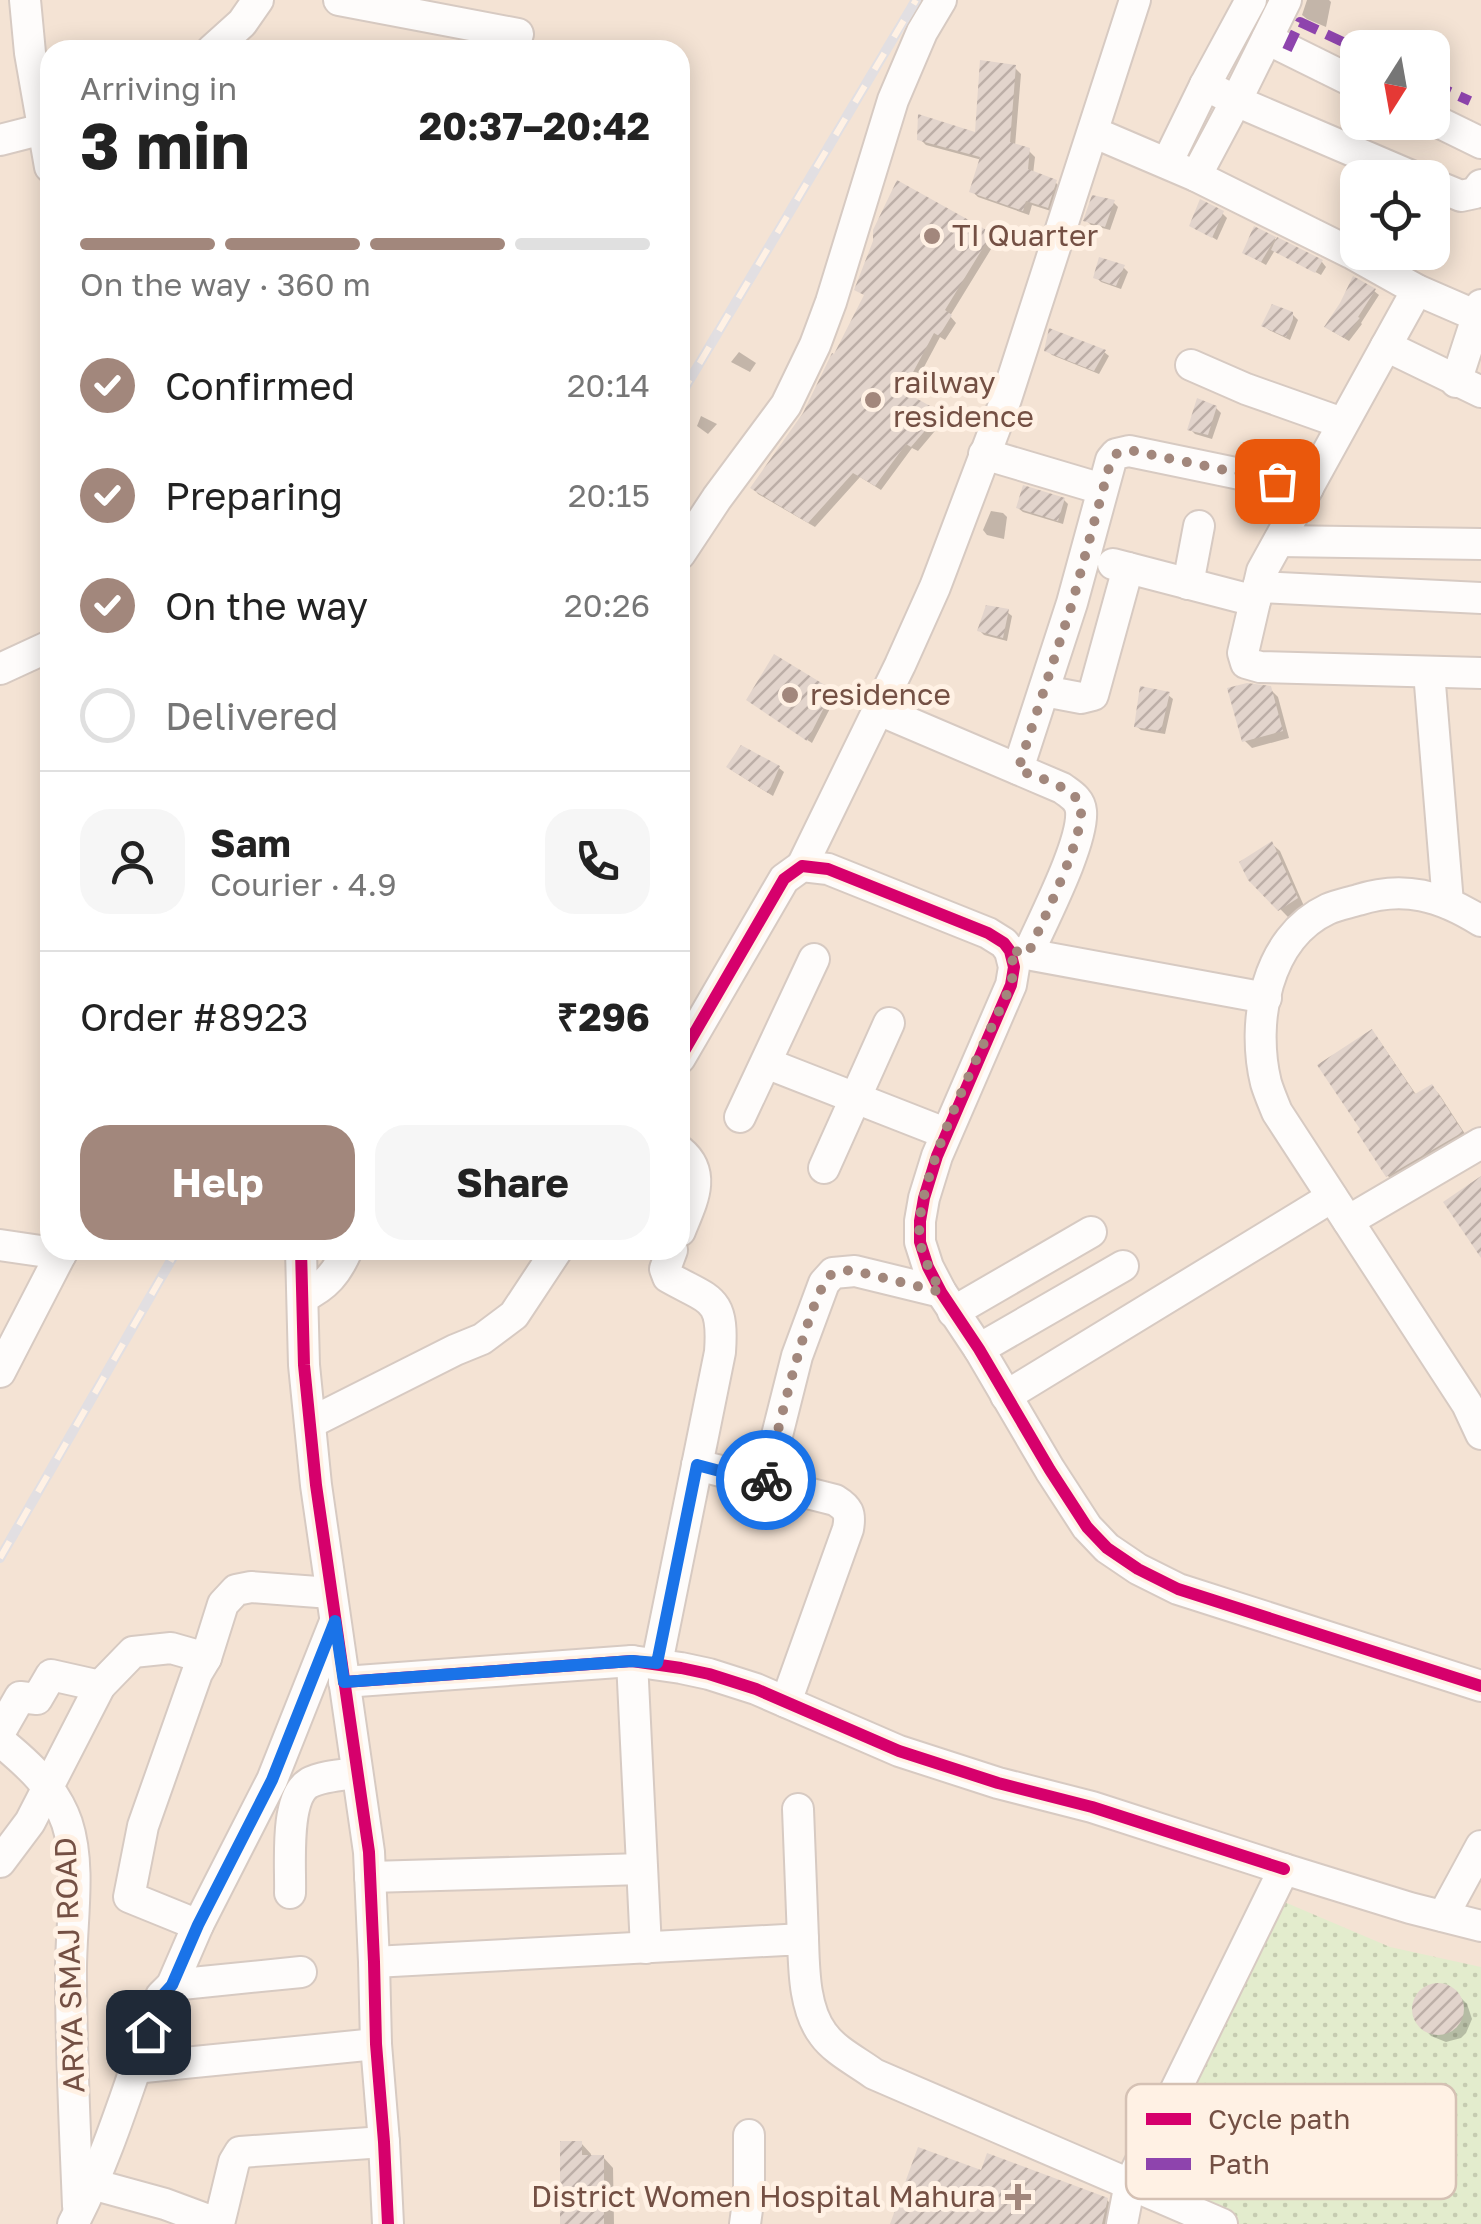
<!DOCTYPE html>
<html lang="en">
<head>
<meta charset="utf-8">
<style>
	body { margin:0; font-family:"Golos Text",sans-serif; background:#f6f6f6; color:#222; height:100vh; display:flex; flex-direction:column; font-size:38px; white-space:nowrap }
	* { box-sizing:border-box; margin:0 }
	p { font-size:32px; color:#767676 }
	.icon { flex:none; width:55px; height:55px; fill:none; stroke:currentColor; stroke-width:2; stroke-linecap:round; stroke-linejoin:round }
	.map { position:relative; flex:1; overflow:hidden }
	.details { position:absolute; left:40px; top:40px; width:650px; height:1220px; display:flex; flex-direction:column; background:#fff; border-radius:30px; box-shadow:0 5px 25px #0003 }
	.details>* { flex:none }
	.needle { width:65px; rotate:191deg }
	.buttons { position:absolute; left:1340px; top:30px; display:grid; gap:20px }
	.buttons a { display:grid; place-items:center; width:110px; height:110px; border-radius:20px; background:#fff; box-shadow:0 5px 25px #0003; font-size:50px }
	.pin { position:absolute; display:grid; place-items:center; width:85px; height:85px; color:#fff; margin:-42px; border-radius:20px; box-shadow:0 5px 15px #0006 }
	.courier { position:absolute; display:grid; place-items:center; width:100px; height:100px; margin:-50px; border:8px solid #1a73e8; border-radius:50%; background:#fff; color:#222; box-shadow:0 2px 12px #0007 }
	.overview em { font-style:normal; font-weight:700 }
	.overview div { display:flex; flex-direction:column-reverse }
	.overview { display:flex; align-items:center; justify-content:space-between; height:170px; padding:0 40px }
	h1 { font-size:65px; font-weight:700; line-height:75px }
	.bar { display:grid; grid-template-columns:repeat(4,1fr); gap:15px 10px; align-content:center; height:120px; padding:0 40px }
	.bar i { height:12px; border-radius:8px; background:#e0e0e0 }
	.bar .active { background:#a2877c }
	.bar p { grid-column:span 4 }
	.line { display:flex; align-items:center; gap:25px; padding:0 40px; border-top:2px solid #e0e0e0 }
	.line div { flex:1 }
	.round { display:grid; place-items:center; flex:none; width:105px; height:105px; border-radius:30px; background:#f6f6f6 }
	ol { padding:0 40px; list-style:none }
	li { display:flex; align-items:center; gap:30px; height:110px }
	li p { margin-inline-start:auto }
	li .icon { padding:10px; border-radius:50%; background:#a2877c; color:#fff; stroke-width:4 }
	li:last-child { color:#767676 }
	li i { width:55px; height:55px; border:5px solid #e0e0e0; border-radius:50% }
	.cta { display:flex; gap:20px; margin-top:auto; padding:20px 40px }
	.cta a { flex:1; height:115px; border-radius:30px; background:#a2877c; color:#fff; font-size:40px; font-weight:700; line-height:115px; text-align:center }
	.cta a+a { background:#f6f6f6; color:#222 }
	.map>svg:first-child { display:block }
	.residential { fill:#f4e3d4; fill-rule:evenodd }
	.park { fill:url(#park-dots) }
	.shadow { fill:#0003 }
	.building { fill:url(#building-hatch) }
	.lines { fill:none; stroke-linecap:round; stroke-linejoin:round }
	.minor-casing { stroke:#d7cac2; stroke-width:34 }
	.minor { stroke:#fefcfb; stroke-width:30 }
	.rail-casing { stroke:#e2dfe2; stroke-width:10 }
	.rail { stroke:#fff1e4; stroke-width:6; stroke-dasharray:19; stroke-linecap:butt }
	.quiet { stroke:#8e44ad; stroke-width:10; stroke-dasharray:20 10; stroke-linecap:butt }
	.cycleway-casing { stroke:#fff1e4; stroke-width:19 }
	.cycleway { stroke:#d6006c; stroke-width:12 }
	.done { stroke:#a2877c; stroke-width:10; stroke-dasharray:0 18 }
	.route { stroke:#1a73e8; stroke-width:12 }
	.poi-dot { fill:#a2877c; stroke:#fff1e4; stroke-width:4 }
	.labels { text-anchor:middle; stroke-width:10; stroke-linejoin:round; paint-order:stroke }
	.poi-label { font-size:30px; fill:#745044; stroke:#fff1e4; text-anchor:start }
	.street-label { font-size:30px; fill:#745044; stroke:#fff1e4 }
	.key { fill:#fff1e4; stroke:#d5c1b4; stroke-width:2.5 }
	.key-label { font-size:28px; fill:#745044 }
</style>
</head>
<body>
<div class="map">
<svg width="1481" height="2224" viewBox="0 0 1481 2224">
	<defs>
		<pattern id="park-dots" width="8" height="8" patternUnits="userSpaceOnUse" patternTransform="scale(2.5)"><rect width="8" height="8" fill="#e3eccd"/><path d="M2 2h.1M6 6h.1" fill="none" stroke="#c6ccb1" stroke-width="1.8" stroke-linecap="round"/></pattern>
		<pattern id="building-hatch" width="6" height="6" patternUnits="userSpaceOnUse" patternTransform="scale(2.5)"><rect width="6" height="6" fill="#e2d4cc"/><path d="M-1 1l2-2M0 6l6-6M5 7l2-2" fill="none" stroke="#bcaea7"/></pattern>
	</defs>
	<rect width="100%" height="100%" fill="#f6ede4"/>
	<!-- residential -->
	<path class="residential" d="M0,0H1481V2224H0ZM1358,48H1432V122H1358ZM50,50H680V1250H50ZM1358,178H1432V252H1358Z"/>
	<!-- park -->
	<polygon class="park" points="1275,1898 1390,1947 1481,1967 1481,2224 1237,2224 1149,2184"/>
	<!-- shadow -->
	<g class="shadow">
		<polygon points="1307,0 1329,0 1331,2 1326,27 1307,19 1302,15"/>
		<polygon points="1419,41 1432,45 1437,50 1432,63 1432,48 1415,48"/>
		<polygon points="1015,68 1021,74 1015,146 1029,151 1035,157 1033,174 1056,183 1062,189 1054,212 1032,205 1029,215 978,197 972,191 982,160 926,145 920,139 978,135"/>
		<polygon points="1113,202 1118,207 1110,230 1091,225 1086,220"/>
		<polygon points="1222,213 1227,218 1217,240 1192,225"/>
		<polygon points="990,235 996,241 950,316 956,323 945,340 940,337 908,397 939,414 945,419 918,451 912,448 881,490 860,477 815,527 758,494 753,488 805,415 866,296 857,289"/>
		<polygon points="1275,239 1322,262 1326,267 1321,275 1275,250 1266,265 1245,253"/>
		<polygon points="1123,267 1128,272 1121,289 1101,282 1096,277"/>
		<polygon points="1374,291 1379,295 1361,323 1362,324 1349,341 1332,331"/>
		<polygon points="1273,307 1293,315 1298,320 1290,340 1269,330 1264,326"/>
		<polygon points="1047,350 1104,352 1109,356 1099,374 1052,355"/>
		<polygon points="739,352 756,363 750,372 731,362"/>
		<polygon points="1216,408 1221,413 1212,439 1195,434 1190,429"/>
		<polygon points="701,416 717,424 708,434 697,426"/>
		<polygon points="1064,500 1068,504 1063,524 1023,512 1018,508"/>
		<polygon points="991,511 1003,513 1007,517 1004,539 987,535 983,530"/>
		<polygon points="1007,612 1012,616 1007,641 984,635 980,631"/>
		<polygon points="775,657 836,697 812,743 754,704"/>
		<polygon points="1269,688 1278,697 1289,738 1252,748 1244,740"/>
		<polygon points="1168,695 1173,699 1165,734 1141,730 1136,726"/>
		<polygon points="779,768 784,772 773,796 733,771"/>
		<polygon points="1272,844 1280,851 1304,906 1288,917 1250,878"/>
		<polygon points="1379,1040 1417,1096 1432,1087 1439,1094 1469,1140 1395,1183 1388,1176 1364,1130"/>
		<polygon points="1437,1985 1452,1989 1467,2004 1472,2019 1466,2033 1461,2038 1446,2042 1431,2036 1423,2027 1415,2013 1415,2005 1422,1991"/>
		<polygon points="581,2143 591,2154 591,2158 603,2157 613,2168 614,2224 683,2224 563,2224"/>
		<polygon points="982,2173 1107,2200 1117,2211 1114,2224 893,2224"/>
	</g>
	<!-- building -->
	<g class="building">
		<polygon points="980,60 1016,65 1010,142 1030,148 1028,169 1057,180 1048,208 1026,201 1023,211 969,192 980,157 917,140 918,114 975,132"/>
		<polygon points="897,180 992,233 945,310 952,315 939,336 934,333 903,391 941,412 911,447 906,444 875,486 853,473 808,523 750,488 803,413 832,353 834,354 864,295 854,290 873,241 873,230"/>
		<polygon points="1092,195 1115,200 1105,227 1083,221"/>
		<polygon points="1200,199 1224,211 1212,238 1189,226"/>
		<polygon points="1254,226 1276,237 1261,262 1242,253"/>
		<polygon points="1277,237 1323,260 1315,273 1271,250"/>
		<polygon points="1099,257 1125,265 1116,286 1093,278"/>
		<polygon points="1353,276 1376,289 1358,317 1360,318 1344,338 1324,327 1340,303"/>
		<polygon points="1272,304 1293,312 1293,319 1286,337 1261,326"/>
		<polygon points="1049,328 1106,350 1094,371 1044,351"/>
		<polygon points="1197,398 1217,406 1208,435 1187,430"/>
		<polygon points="1023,485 1065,498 1058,521 1016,508"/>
		<polygon points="986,605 1009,609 1003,638 977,631"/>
		<polygon points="774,654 833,690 807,741 746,700"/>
		<polygon points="1247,683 1271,686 1283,731 1242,742 1227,688"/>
		<polygon points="1140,686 1170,692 1161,731 1134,727"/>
		<polygon points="741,745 780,766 768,793 726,767"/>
		<polygon points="1272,841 1298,898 1278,911 1248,880 1239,862"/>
		<polygon points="1372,1029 1415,1094 1432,1084 1463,1132 1386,1177 1357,1132 1360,1129 1317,1065"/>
		<polygon points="1481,1176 1481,1258 1443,1202"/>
		<circle cx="1438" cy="2009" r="26"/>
		<polygon points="560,2141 582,2141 582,2155 604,2155 604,2224 560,2224"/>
		<polygon points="918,2147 981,2170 987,2153 1108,2198 1102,2224 890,2224"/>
	</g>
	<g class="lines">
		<defs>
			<g id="minor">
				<polyline points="25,0 30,53 50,167"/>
				<polyline points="339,0 518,34"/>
				<polyline points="1267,39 1358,84"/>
				<polyline points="212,50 242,23 258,0"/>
				<polyline points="1205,85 1236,101 1416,178"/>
				<polyline points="1432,119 1481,143"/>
				<polyline points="1093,132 1196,176 1351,253 1417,290 1477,316"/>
				<polyline points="0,140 43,129"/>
				<polyline points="1167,163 1205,85 1251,0"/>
				<polyline points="1196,176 1236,101 1286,0"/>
				<polyline points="1432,184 1461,196 1475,193 1481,185"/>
				<polyline points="1386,346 1417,290"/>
				<polyline points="1191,365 1246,389 1342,423"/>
				<polyline points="1456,382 1481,305"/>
				<polyline points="1481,392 1386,346 1262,571 1243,653 1246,663 1260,667 1481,673"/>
				<polyline points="984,454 1102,489"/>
				<polyline points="1279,541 1481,544"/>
				<polyline points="680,554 717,498 786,405 815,345 831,302 893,100 922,32 941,0"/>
				<polyline points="1113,564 1255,601"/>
				<polyline points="1188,584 1199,526"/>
				<polyline points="1258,587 1481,598"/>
				<polyline points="0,669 50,646"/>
				<polyline points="1429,672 1448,903"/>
				<polyline points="1044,691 1081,698 1093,695 1128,568"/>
				<path d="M879,710L1062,788C1070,794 1080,799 1081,811C1084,842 1042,922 1028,954"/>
				<polyline points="1018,769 1072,603 1111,460 1116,454 1129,451 1308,488"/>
				<polyline points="802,866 900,665 935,587 1006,399 1135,0"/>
				<path d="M1481,921C1441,896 1404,885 1358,900C1348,903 1337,905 1328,909C1266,938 1251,1022 1266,1083C1269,1093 1273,1102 1277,1112L1467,1404L1481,1434"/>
				<polyline points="1010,951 1266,998"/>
				<polyline points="680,1058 784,879 802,866 828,869 988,933 1004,943 1010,951 1014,967 1011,985 937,1156 924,1198 920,1221 920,1242 928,1267 941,1292 979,1349 1050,1470 1087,1527 1107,1548 1138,1569 1178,1589 1481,1686"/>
				<polyline points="766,1063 945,1133"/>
				<polyline points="740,1117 814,959"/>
				<path d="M680,1151C708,1174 691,1203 680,1231"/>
				<polyline points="824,1168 889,1023"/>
				<polyline points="1348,1221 1481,1143"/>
				<polyline points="0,1245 61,1254"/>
				<polyline points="301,1250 304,1365 316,1485 369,1852 374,1962 376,2044 384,2142 388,2224"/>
				<path d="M303,1297C326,1286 337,1273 347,1250"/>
				<polyline points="953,1312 1091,1232"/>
				<polyline points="979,1349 1123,1266"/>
				<polyline points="0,1372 63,1250"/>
				<polyline points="1006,1396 1332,1197"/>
				<polyline points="310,1423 455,1350 482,1339 514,1315 557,1250"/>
				<path d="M697,1465L835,1500C848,1508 851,1513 848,1529L786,1702"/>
				<polyline points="765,1483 797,1356 824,1283 833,1273 855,1271 941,1292"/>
				<polyline points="632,1661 646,1948"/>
				<path d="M657,1663L720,1352C724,1296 710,1301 668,1277L665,1269L672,1250"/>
				<polyline points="344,1682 632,1661 681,1668 709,1674 756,1689 899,1751 998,1783 1092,1807 1284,1869"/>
				<polyline points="0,1732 20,1697 37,1699 51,1675 100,1686"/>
				<path d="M0,1741C28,1764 55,1788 67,1823C82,1869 70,1928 71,1976C71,2053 75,2130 78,2206"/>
				<polyline points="798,1809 803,1939"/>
				<polyline points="0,1862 30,1822 100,1686 133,1652 171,1648 206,1658"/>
				<polyline points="370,1877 642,1869"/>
				<path d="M290,1893C291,1867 284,1798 309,1783C322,1776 342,1775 357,1773"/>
				<polyline points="1443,1916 1481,1846"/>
				<polyline points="198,1925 129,1897 143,1826 197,1673 206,1658 223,1604 236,1590 251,1587 331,1593"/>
				<path d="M374,1962L803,1939C804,1969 804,2009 823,2034C835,2051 858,2062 874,2074L1222,2224"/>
				<polyline points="172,1985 301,1972"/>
				<polyline points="134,2068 376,2044"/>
				<polyline points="92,2184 165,2204 219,2224 234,2162 240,2152 384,2142"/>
				<path d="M73,2224C110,2154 133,2071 161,1996L172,1985L198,1925L272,1780L334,1624"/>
				<polyline points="745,2224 749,2195 749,2135"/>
				<polyline points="1122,2224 1130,2183 1284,1869 1410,1908 1481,1926"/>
			</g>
		</defs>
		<!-- minor casing -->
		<use href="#minor" class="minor-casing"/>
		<!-- minor -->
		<use href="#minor" class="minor"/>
		<defs>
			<g id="rail">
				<polyline points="680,396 916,0"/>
				<polyline points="0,1558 177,1250"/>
			</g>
		</defs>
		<!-- rail casing -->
		<use href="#rail" class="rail-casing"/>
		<!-- rail -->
		<use href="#rail" class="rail"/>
		<!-- quiet -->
		<g class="quiet">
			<polyline points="1287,50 1300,22 1358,49"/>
			<polyline points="1432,84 1470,101"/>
		</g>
		<defs>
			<g id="cycleway">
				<polyline points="680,1058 784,879 802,866 828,869 988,933 1004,943 1010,951 1014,967 1011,985 937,1156 924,1198 920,1221 920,1242 928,1267 941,1292 979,1349 1050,1470 1087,1527 1107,1548 1138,1569 1178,1589 1481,1686"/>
				<polyline points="301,1250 304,1365 316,1485 369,1852 374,1962 376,2044 384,2142 388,2224"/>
				<polyline points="344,1682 632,1661 681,1668 709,1674 756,1689 899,1751 998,1783 1092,1807 1284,1869"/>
			</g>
		</defs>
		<!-- cycleway casing -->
		<use href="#cycleway" class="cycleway-casing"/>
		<!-- cycleway -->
		<use href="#cycleway" class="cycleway"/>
	</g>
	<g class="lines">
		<!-- done -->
		<path class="done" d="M766,1480C774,1447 810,1288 832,1274C839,1270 848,1270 855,1271L941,1292C933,1276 923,1259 920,1241C911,1183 986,1042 1011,985L1014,967L1010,950L1028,954C1039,928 1092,824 1079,802C1070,786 1034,776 1018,770L1072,604L1111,460L1116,454L1129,450L1277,481"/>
		<!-- route -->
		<polyline class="route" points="148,2032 162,1996 172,1985 198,1925 272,1780 335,1621 344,1682 632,1661 657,1663 697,1465 765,1483 766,1480"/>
	</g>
	<!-- markers -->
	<g class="poi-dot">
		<circle cx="932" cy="236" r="10"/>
		<circle cx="873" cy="400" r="10"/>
		<circle cx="790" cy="695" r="10"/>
		<path d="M1013 2182h10v10h10v10h-10v10h-10v-10h-10v-10h10z"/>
	</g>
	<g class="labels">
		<!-- poi labels -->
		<g class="poi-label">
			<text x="952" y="246">TI Quarter</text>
			<text x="893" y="393">railway<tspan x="893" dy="34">residence</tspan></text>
			<text x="810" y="705">residence</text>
			<text x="996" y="2207" text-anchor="end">District Women Hospital Mahura</text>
		</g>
		<!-- street labels -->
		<g class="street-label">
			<text transform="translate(70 1965) rotate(-92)" y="10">ARYA SMAJ ROAD</text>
		</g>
	</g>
	<!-- legend -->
	<rect x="1126" y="2084" width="330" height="115" rx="15" class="key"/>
	<rect x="1146" y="2113" width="45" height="12" fill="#d6006c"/>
	<rect x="1146" y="2158" width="45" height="12" fill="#8e44ad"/>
	<g class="key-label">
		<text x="1208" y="2129">Cycle path</text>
		<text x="1208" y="2174">Path</text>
	</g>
</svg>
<div class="buttons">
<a><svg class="needle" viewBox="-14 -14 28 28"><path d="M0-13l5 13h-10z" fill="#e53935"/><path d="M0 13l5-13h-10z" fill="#767676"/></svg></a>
<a><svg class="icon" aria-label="locate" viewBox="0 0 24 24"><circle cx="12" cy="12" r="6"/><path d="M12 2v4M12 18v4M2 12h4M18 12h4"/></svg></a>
</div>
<div class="pin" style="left:1277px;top:481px;background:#ea580c"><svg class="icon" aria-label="bag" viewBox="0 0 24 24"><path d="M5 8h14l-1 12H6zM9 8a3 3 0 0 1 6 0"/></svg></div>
<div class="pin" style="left:148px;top:2032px;background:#1f2937"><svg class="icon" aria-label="home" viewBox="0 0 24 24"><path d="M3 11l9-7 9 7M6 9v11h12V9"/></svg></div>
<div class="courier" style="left:766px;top:1480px"><svg class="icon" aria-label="bike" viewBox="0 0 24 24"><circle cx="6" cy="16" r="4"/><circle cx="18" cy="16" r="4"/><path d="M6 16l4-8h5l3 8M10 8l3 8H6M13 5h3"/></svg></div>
<section class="details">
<div class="overview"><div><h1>3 min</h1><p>Arriving in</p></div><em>20:37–20:42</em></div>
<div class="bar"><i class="active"></i><i class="active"></i><i class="active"></i><i></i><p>On the way · 360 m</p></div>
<ol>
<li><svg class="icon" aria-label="check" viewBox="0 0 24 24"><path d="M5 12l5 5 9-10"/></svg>Confirmed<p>20:14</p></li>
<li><svg class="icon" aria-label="check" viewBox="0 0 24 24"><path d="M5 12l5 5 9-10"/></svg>Preparing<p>20:15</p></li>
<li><svg class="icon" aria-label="check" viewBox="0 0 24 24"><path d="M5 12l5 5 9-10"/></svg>On the way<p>20:26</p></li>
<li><i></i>Delivered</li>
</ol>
<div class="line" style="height:180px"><a class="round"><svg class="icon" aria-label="person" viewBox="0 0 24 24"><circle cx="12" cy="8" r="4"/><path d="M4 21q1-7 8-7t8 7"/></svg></a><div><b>Sam</b><p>Courier · 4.9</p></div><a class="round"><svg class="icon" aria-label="phone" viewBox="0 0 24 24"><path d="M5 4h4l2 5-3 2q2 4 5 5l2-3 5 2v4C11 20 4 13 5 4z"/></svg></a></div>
<div class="line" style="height:130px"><div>Order #8923</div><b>₹296</b></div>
<div class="cta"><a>Help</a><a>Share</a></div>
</section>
</div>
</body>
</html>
